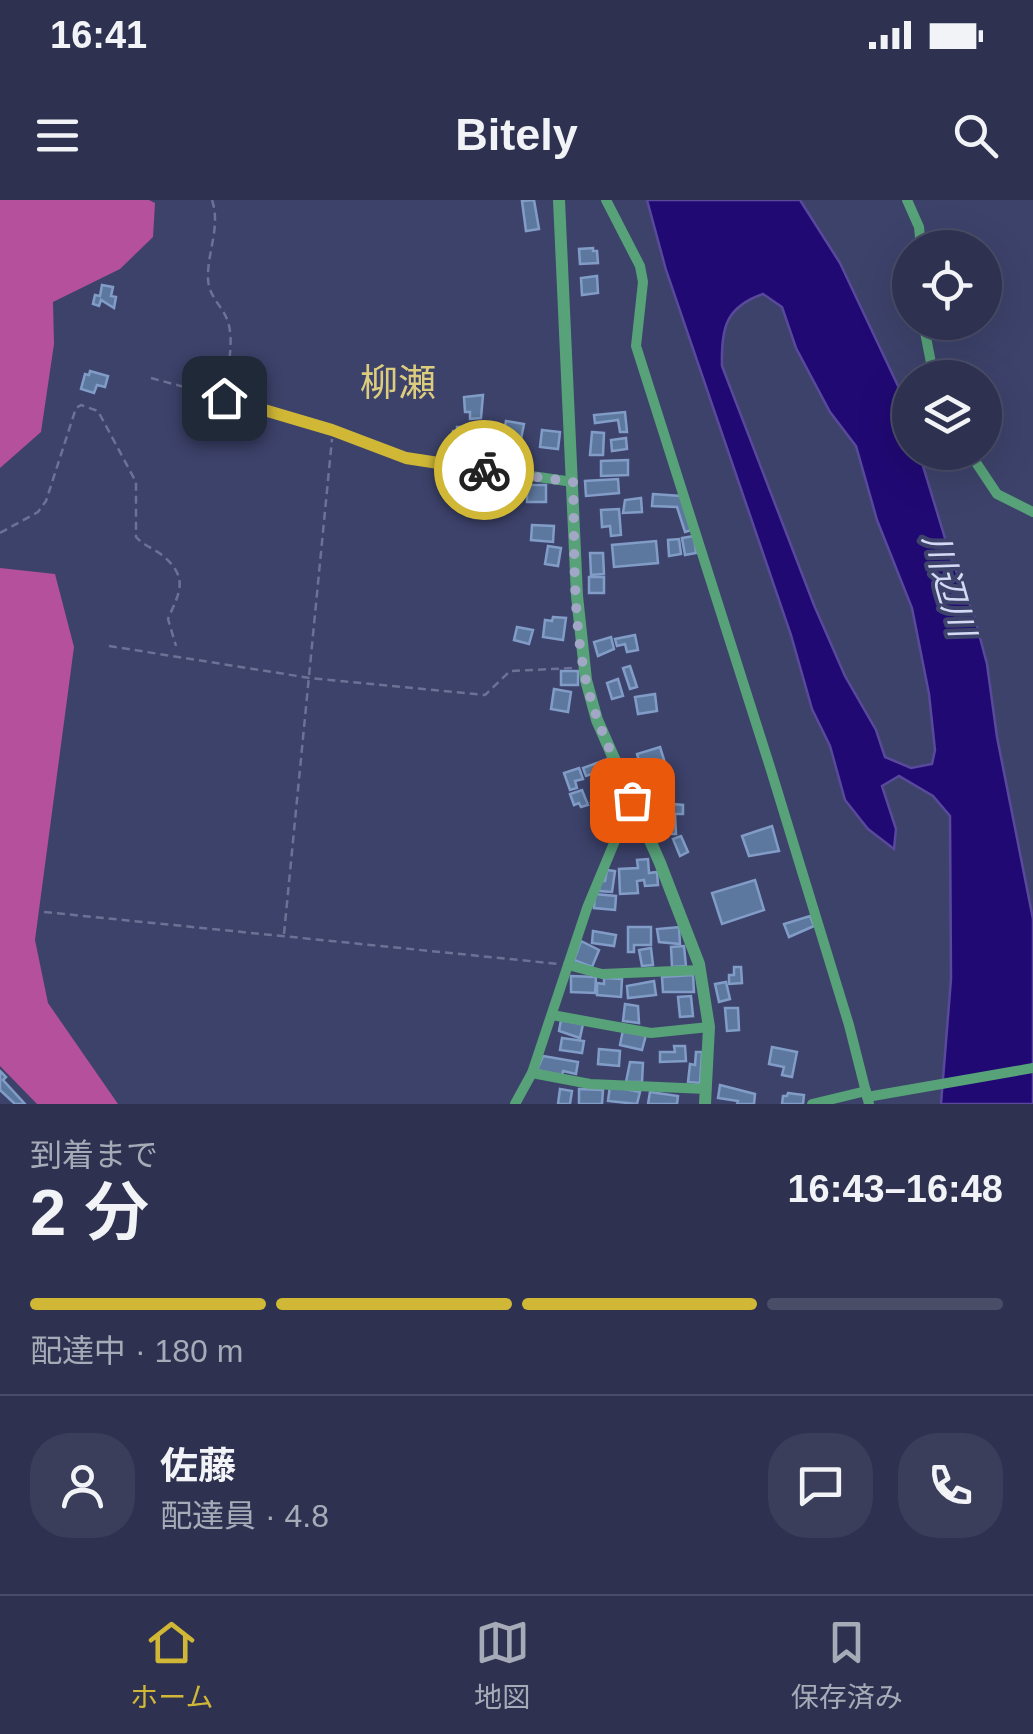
<!DOCTYPE html>
<html lang="ja">
<head>
<meta charset="utf-8">
<style>
	body { margin:0; font-family:Arial,"Noto Sans JP",sans-serif; background:#3a3e5a; color:#f1f3f6; height:100vh; display:flex; flex-direction:column; font-size:38px; white-space:nowrap }
	* { box-sizing:border-box; margin:0 }
	p { font-size:32px; color:#a7aab7 }
	.icon { flex:none; width:55px; height:55px; fill:none; stroke:currentColor; stroke-width:2; stroke-linecap:round; stroke-linejoin:round }
	.map { position:relative; height:904px; overflow:hidden }
	.drawer { display:flex; flex-direction:column; background:#2e3250; flex:1 }
	.drawer>* { flex:none }
	.buttons { position:absolute; left:892px; top:30px; display:grid; gap:20px }
	.buttons a { display:grid; place-items:center; width:110px; height:110px; border-radius:50%; background:#2e3250; box-shadow:0 10px 40px #0002,0 0 0 2px #494d67; font-size:50px }
	.pin { position:absolute; display:grid; place-items:center; width:85px; height:85px; color:#fff; margin:-42px; border-radius:20px; box-shadow:0 5px 15px #0006 }
	.courier { position:absolute; display:grid; place-items:center; width:100px; height:100px; margin:-50px; border:8px solid #d0b836; border-radius:50%; background:#fff; color:#222; box-shadow:0 2px 12px #0007 }
	.overview em { font-style:normal; font-weight:600 }
	.overview div { display:flex; flex-direction:column-reverse }
	.overview { display:flex; align-items:center; justify-content:space-between; height:170px; padding:0 30px }
	h1 { font-size:65px; font-weight:600; line-height:75px }
	.bar { display:grid; grid-template-columns:repeat(4,1fr); gap:15px 10px; align-content:center; height:120px; padding:0 30px }
	.bar i { height:12px; border-radius:8px; background:#494d67 }
	.bar .selected { background:#d0b836 }
	.bar p { grid-column:span 4 }
	.line { display:flex; align-items:center; gap:25px; padding:0 30px; border-top:2px solid #494d67 }
	.line div { flex:1 }
	.round { display:grid; place-items:center; flex:none; width:105px; height:105px; border-radius:40px; background:#3a3e5a }
	.status { display:flex; justify-content:space-between; align-items:center; height:70px; padding:0 50px; background:#2e3250; direction:ltr }
	.status svg { height:28px; fill:currentColor }
	header { display:flex; justify-content:space-between; align-items:center; height:130px; padding:0 30px; background:#2e3250; font-size:45px; font-weight:600 }
	.tab-bar { display:flex; justify-content:space-around; align-items:center; height:140px; border-top:2px solid #494d67; background:#2e3250; font-size:28px; color:#a7aab7 }
	.tab-bar a { display:grid; justify-items:center; gap:5px }
	.tab-bar .selected { color:#d0b836 }
	.map>svg:first-child { display:block }
	.forest { fill:#b5509c }
	.water { fill:#200973; stroke:#58499b; stroke-width:2.5; fill-rule:evenodd }
	.building { fill:#5d789f; stroke:#819dc7; stroke-width:2.5 }
	.lines { fill:none; stroke-linecap:round; stroke-linejoin:round }
	.path { stroke:#6d7195; stroke-width:2.5; stroke-dasharray:8 5; stroke-linecap:butt }
	.minor { stroke:#57a279; stroke-width:10 }
	.tertiary { stroke:#57a279; stroke-width:12 }
	.done { stroke:#a3a7c6; stroke-width:10; stroke-dasharray:0 18 }
	.route { stroke:#d0b836; stroke-width:12 }
	.labels { text-anchor:middle; stroke-width:8; stroke-linejoin:round; paint-order:stroke }
	.water-label { font-size:35px; font-style:italic; fill:#d4d9f4; stroke:#3d426b }
	.quarter-label { font-size:38px; fill:#dccc7e; stroke:#3d426b }
</style>
</head>
<body>
<div class="status"><b>16:41</b><svg viewBox="0 0 49 12"><path d="M0 12V9h3v3zM5 12V6h3v6zM10 12V3h3v9zM15 12V0h3v12zM26 1h20v11H26zM47 4h2v5h-2z"/></svg></div>
<header><svg class="icon" aria-label="menu" viewBox="0 0 24 24"><path d="M4 6h16M4 12h16M4 18h16"/></svg>Bitely<svg class="icon" aria-label="search" viewBox="0 0 24 24"><circle cx="10" cy="10" r="6"/><path d="M15 15l6 6"/></svg></header>
<div class="map">
<svg width="1033" height="904" viewBox="0 0 1033 904">
	<rect width="100%" height="100%" fill="#3d426b"/>
	<!-- forest -->
	<g class="forest">
		<polygon points="0,0 149,0 155,3 153,37 120,69 53,102 54,144 41,232 0,268"/>
		<polygon points="0,368 55,374 74,447 35,740 48,803 118,904 37,904 0,866"/>
	</g>
	<!-- water -->
	<path class="water" d="M647,0H800L840,63L907,205L910,252L919,253L952,361L974,415L987,464L997,537L1033,719V904H941L951,779L950,616L933,596L899,576L882,586L896,629L894,649L868,629L845,600L830,546L812,509L791,435L666,70ZM763,94L782,107L796,148L830,212L856,246L877,320L912,408L929,494L935,550L932,564L911,568L885,557L876,530L845,476L814,405L722,166C721,129 725,107 763,94Z"/>
	<!-- building -->
	<g class="building">
		<polygon points="534,0 539,29 526,31 522,1"/>
		<polygon points="593,48 593,51 597,51 598,63 580,64 579,49"/>
		<polygon points="597,76 598,93 582,95 581,78"/>
		<polygon points="102,85 113,87 111,96 116,97 114,108 101,100 99,106 93,104 95,95 100,96"/>
		<polygon points="90,171 108,176 105,187 97,185 94,193 81,189 85,174 89,175"/>
		<polygon points="483,195 481,218 470,219 470,212 465,212 464,197"/>
		<polygon points="625,212 627,232 620,232 618,220 595,223 594,215"/>
		<polygon points="506,221 524,224 521,239 503,236"/>
		<polygon points="457,227 477,227 477,242 472,242 472,246 467,246 467,242 453,242 453,231 457,231"/>
		<polygon points="542,230 560,232 558,249 540,247"/>
		<polygon points="592,232 604,233 603,255 590,255"/>
		<polygon points="626,238 627,249 612,251 611,240"/>
		<polygon points="481,242 494,243 493,262 480,261"/>
		<polygon points="498,250 517,253 515,267 496,264"/>
		<polygon points="628,260 628,275 601,276 601,261"/>
		<polygon points="618,279 619,293 586,296 585,281"/>
		<rect x="512" y="282" width="13" height="13"/>
		<polygon points="477,284 477,293 450,294 450,286"/>
		<rect x="527" y="285" width="19" height="17"/>
		<polygon points="653,294 681,296 692,330 685,332 677,307 652,306"/>
		<polygon points="641,298 642,312 623,313 625,300"/>
		<polygon points="619,309 621,335 611,336 610,326 602,327 601,310"/>
		<polygon points="532,325 554,326 553,342 531,340"/>
		<polygon points="694,336 696,353 685,355 682,338"/>
		<polygon points="679,339 681,354 669,356 668,340"/>
		<polygon points="656,341 658,363 614,367 612,345"/>
		<polygon points="548,346 561,348 558,366 545,364"/>
		<polygon points="590,353 603,353 604,374 591,375"/>
		<rect x="589" y="377" width="15" height="16"/>
		<polygon points="553,417 566,418 563,440 543,437 545,420 552,421"/>
		<polygon points="517,427 533,430 529,444 514,440"/>
		<polygon points="635,435 638,450 627,452 625,444 617,446 615,439"/>
		<polygon points="611,437 614,449 598,456 594,442"/>
		<polygon points="630,466 637,487 630,489 623,468"/>
		<rect x="561" y="471" width="17" height="14"/>
		<polygon points="618,479 623,496 612,499 607,483"/>
		<polygon points="554,489 571,492 568,512 551,509"/>
		<polygon points="655,494 657,511 638,514 635,497"/>
		<polygon points="660,547 666,566 643,573 637,554"/>
		<polygon points="608,559 613,576 603,580 600,571 586,576 583,568"/>
		<polygon points="579,568 583,579 575,581 577,588 570,590 564,573"/>
		<polygon points="666,572 672,591 659,594 653,577"/>
		<polygon points="582,590 588,605 581,607 579,603 574,605 570,594"/>
		<polygon points="620,591 625,603 596,615 591,603"/>
		<polygon points="662,603 683,605 683,614 675,614 676,634 668,634 668,621 661,621 661,616 647,616 646,604"/>
		<polygon points="772,626 779,651 749,656 742,636"/>
		<polygon points="681,636 688,652 680,656 673,639"/>
		<polygon points="648,659 649,673 657,672 658,685 645,686 644,680 637,681 638,693 620,694 619,669 638,668 637,660"/>
		<polygon points="607,670 615,671 612,692 599,691 600,681 605,681"/>
		<polygon points="755,680 764,710 722,724 712,693"/>
		<polygon points="595,694 616,696 615,710 594,708"/>
		<polygon points="810,716 814,726 789,737 784,724"/>
		<polygon points="628,727 651,727 651,745 634,745 634,752 628,752"/>
		<polygon points="679,727 680,744 659,742 657,729"/>
		<polygon points="593,731 616,735 614,746 592,743"/>
		<polygon points="581,741 599,750 592,767 574,760"/>
		<polygon points="684,746 686,766 672,767 671,747"/>
		<polygon points="651,748 653,765 642,766 639,750"/>
		<polygon points="734,767 741,767 742,783 729,784 729,775 734,775"/>
		<polygon points="693,775 694,792 663,792 662,777"/>
		<polygon points="571,776 596,777 595,793 571,792"/>
		<polygon points="604,778 622,779 621,797 597,795 597,783 604,784"/>
		<polygon points="654,781 656,795 628,798 627,786"/>
		<polygon points="726,782 730,799 719,802 715,784"/>
		<polygon points="691,796 693,816 680,817 678,797"/>
		<polygon points="625,804 638,806 639,823 623,821"/>
		<polygon points="725,808 738,808 739,830 727,831"/>
		<polygon points="561,820 583,824 580,838 559,831"/>
		<polygon points="623,830 646,835 642,850 620,845"/>
		<polygon points="562,838 584,841 582,853 560,850"/>
		<polygon points="674,846 685,846 686,861 660,862 660,852 675,852"/>
		<polygon points="772,847 797,852 792,877 782,875 784,867 769,864"/>
		<polygon points="599,849 620,851 619,866 598,864"/>
		<polygon points="696,852 702,852 700,883 688,882 690,864 695,865"/>
		<polygon points="543,856 578,862 576,874 563,871 562,876 537,870"/>
		<polygon points="630,862 643,863 642,882 626,882"/>
		<polygon points="0,871 6,877 3,880 25,904 15,904 0,890"/>
		<polygon points="720,885 755,894 754,904 737,904 738,901 718,898"/>
		<polygon points="610,886 640,892 637,904 608,901"/>
		<polygon points="560,889 572,891 570,904 558,904"/>
		<polygon points="579,889 603,890 602,904 579,904"/>
		<polygon points="650,892 678,896 677,904 648,904"/>
		<polygon points="788,893 804,895 803,904 782,904 783,896 787,896"/>
	</g>
	<g class="lines">
		<!-- path -->
		<g class="path">
			<path d="M212,0C221,27 207,52 208,79C209,98 223,106 228,122C234,141 228,166 226,186"/>
			<polyline points="151,178 214,195"/>
			<path d="M0,333L38,312L46,301L76,208L81,205L98,211L136,282V337C143,345 153,348 162,355C190,378 179,393 168,419L176,446"/>
			<polyline points="109,446 310,478 485,495 510,471 572,468"/>
			<polyline points="44,712 559,764"/>
			<polyline points="284,734 332,239"/>
		</g>
		<!-- minor -->
		<g class="minor">
			<polyline points="606,0 640,66 643,82 636,146 770,567 849,825 869,904"/>
			<polyline points="907,0 919,27 921,48"/>
			<polyline points="923,122 934,178"/>
			<polyline points="225,198 333,230 406,258 573,282"/>
			<polyline points="969,252 997,294 1033,312"/>
			<polyline points="568,765 602,774 700,770"/>
			<polyline points="552,815 651,833 709,827"/>
			<polyline points="532,873 590,884 706,889"/>
			<polyline points="867,897 1033,868"/>
			<polyline points="515,904 532,873 587,708 632,600"/>
			<polyline points="812,904 866,891"/>
		</g>
		<!-- tertiary -->
		<polyline class="tertiary" points="559,0 577,396 586,480 597,520 660,663 699,764 709,827 705,904"/>
	</g>
	<g class="lines">
		<!-- done -->
		<path class="done" d="M484,270L573,282C575,346 572,413 585,476C594,520 615,560 632,600"/>
		<!-- route -->
		<polyline class="route" points="224,198 332,230 406,258 484,270"/>
	</g>
	<g class="labels">
		<!-- water labels -->
		<g class="water-label">
			<text transform="translate(949 385) rotate(74)" y="12">川辺川</text>
		</g>
		<!-- quarter labels -->
		<g class="quarter-label">
			<text x="398" y="196">柳瀬</text>
		</g>
	</g>
</svg>
<div class="buttons">
<a><svg class="icon" aria-label="locate" viewBox="0 0 24 24"><circle cx="12" cy="12" r="6"/><path d="M12 2v4M12 18v4M2 12h4M18 12h4"/></svg></a>
<a><svg class="icon" aria-label="layers" viewBox="0 0 24 24"><path d="M12 4l9 5-9 5-9-5zM3 14l9 5 9-5"/></svg></a>
</div>
<div class="pin" style="left:632px;top:600px;background:#ea580c"><svg class="icon" aria-label="bag" viewBox="0 0 24 24"><path d="M5 8h14l-1 12H6zM9 8a3 3 0 0 1 6 0"/></svg></div>
<div class="pin" style="left:224px;top:198px;background:#1f2937"><svg class="icon" aria-label="home" viewBox="0 0 24 24"><path d="M3 11l9-7 9 7M6 9v11h12V9"/></svg></div>
<div class="courier" style="left:484px;top:270px"><svg class="icon" aria-label="bike" viewBox="0 0 24 24"><circle cx="6" cy="16" r="4"/><circle cx="18" cy="16" r="4"/><path d="M6 16l4-8h5l3 8M10 8l3 8H6M13 5h3"/></svg></div>
</div>
<section class="drawer">
<div class="overview"><div><h1>2 分</h1><p>到着まで</p></div><em>16:43–16:48</em></div>
<div class="bar"><i class="selected"></i><i class="selected"></i><i class="selected"></i><i></i><p>配達中 · 180 m</p></div>
<div class="line" style="height:180px"><a class="round"><svg class="icon" aria-label="person" viewBox="0 0 24 24"><circle cx="12" cy="8" r="4"/><path d="M4 21q1-7 8-7t8 7"/></svg></a><div><b>佐藤</b><p>配達員 · 4.8</p></div><a class="round"><svg class="icon" aria-label="chat" viewBox="0 0 24 24"><path d="M4 5h16v11H9l-5 4z"/></svg></a><a class="round"><svg class="icon" aria-label="phone" viewBox="0 0 24 24"><path d="M5 4h4l2 5-3 2q2 4 5 5l2-3 5 2v4C11 20 4 13 5 4z"/></svg></a></div>
</section>
<nav class="tab-bar">
<a class="selected"><svg class="icon" aria-label="home" viewBox="0 0 24 24"><path d="M3 11l9-7 9 7M6 9v11h12V9"/></svg>ホーム</a>
<a><svg class="icon" aria-label="map" viewBox="0 0 24 24"><path d="M3 6l6-2 6 2 6-2v14l-6 2-6-2-6 2zM9 4v14M15 6v14"/></svg>地図</a>
<a><svg class="icon" aria-label="saved" viewBox="0 0 24 24"><path d="M7 4h10v16l-5-4-5 4z"/></svg>保存済み</a>
</nav>
</body>
</html>
